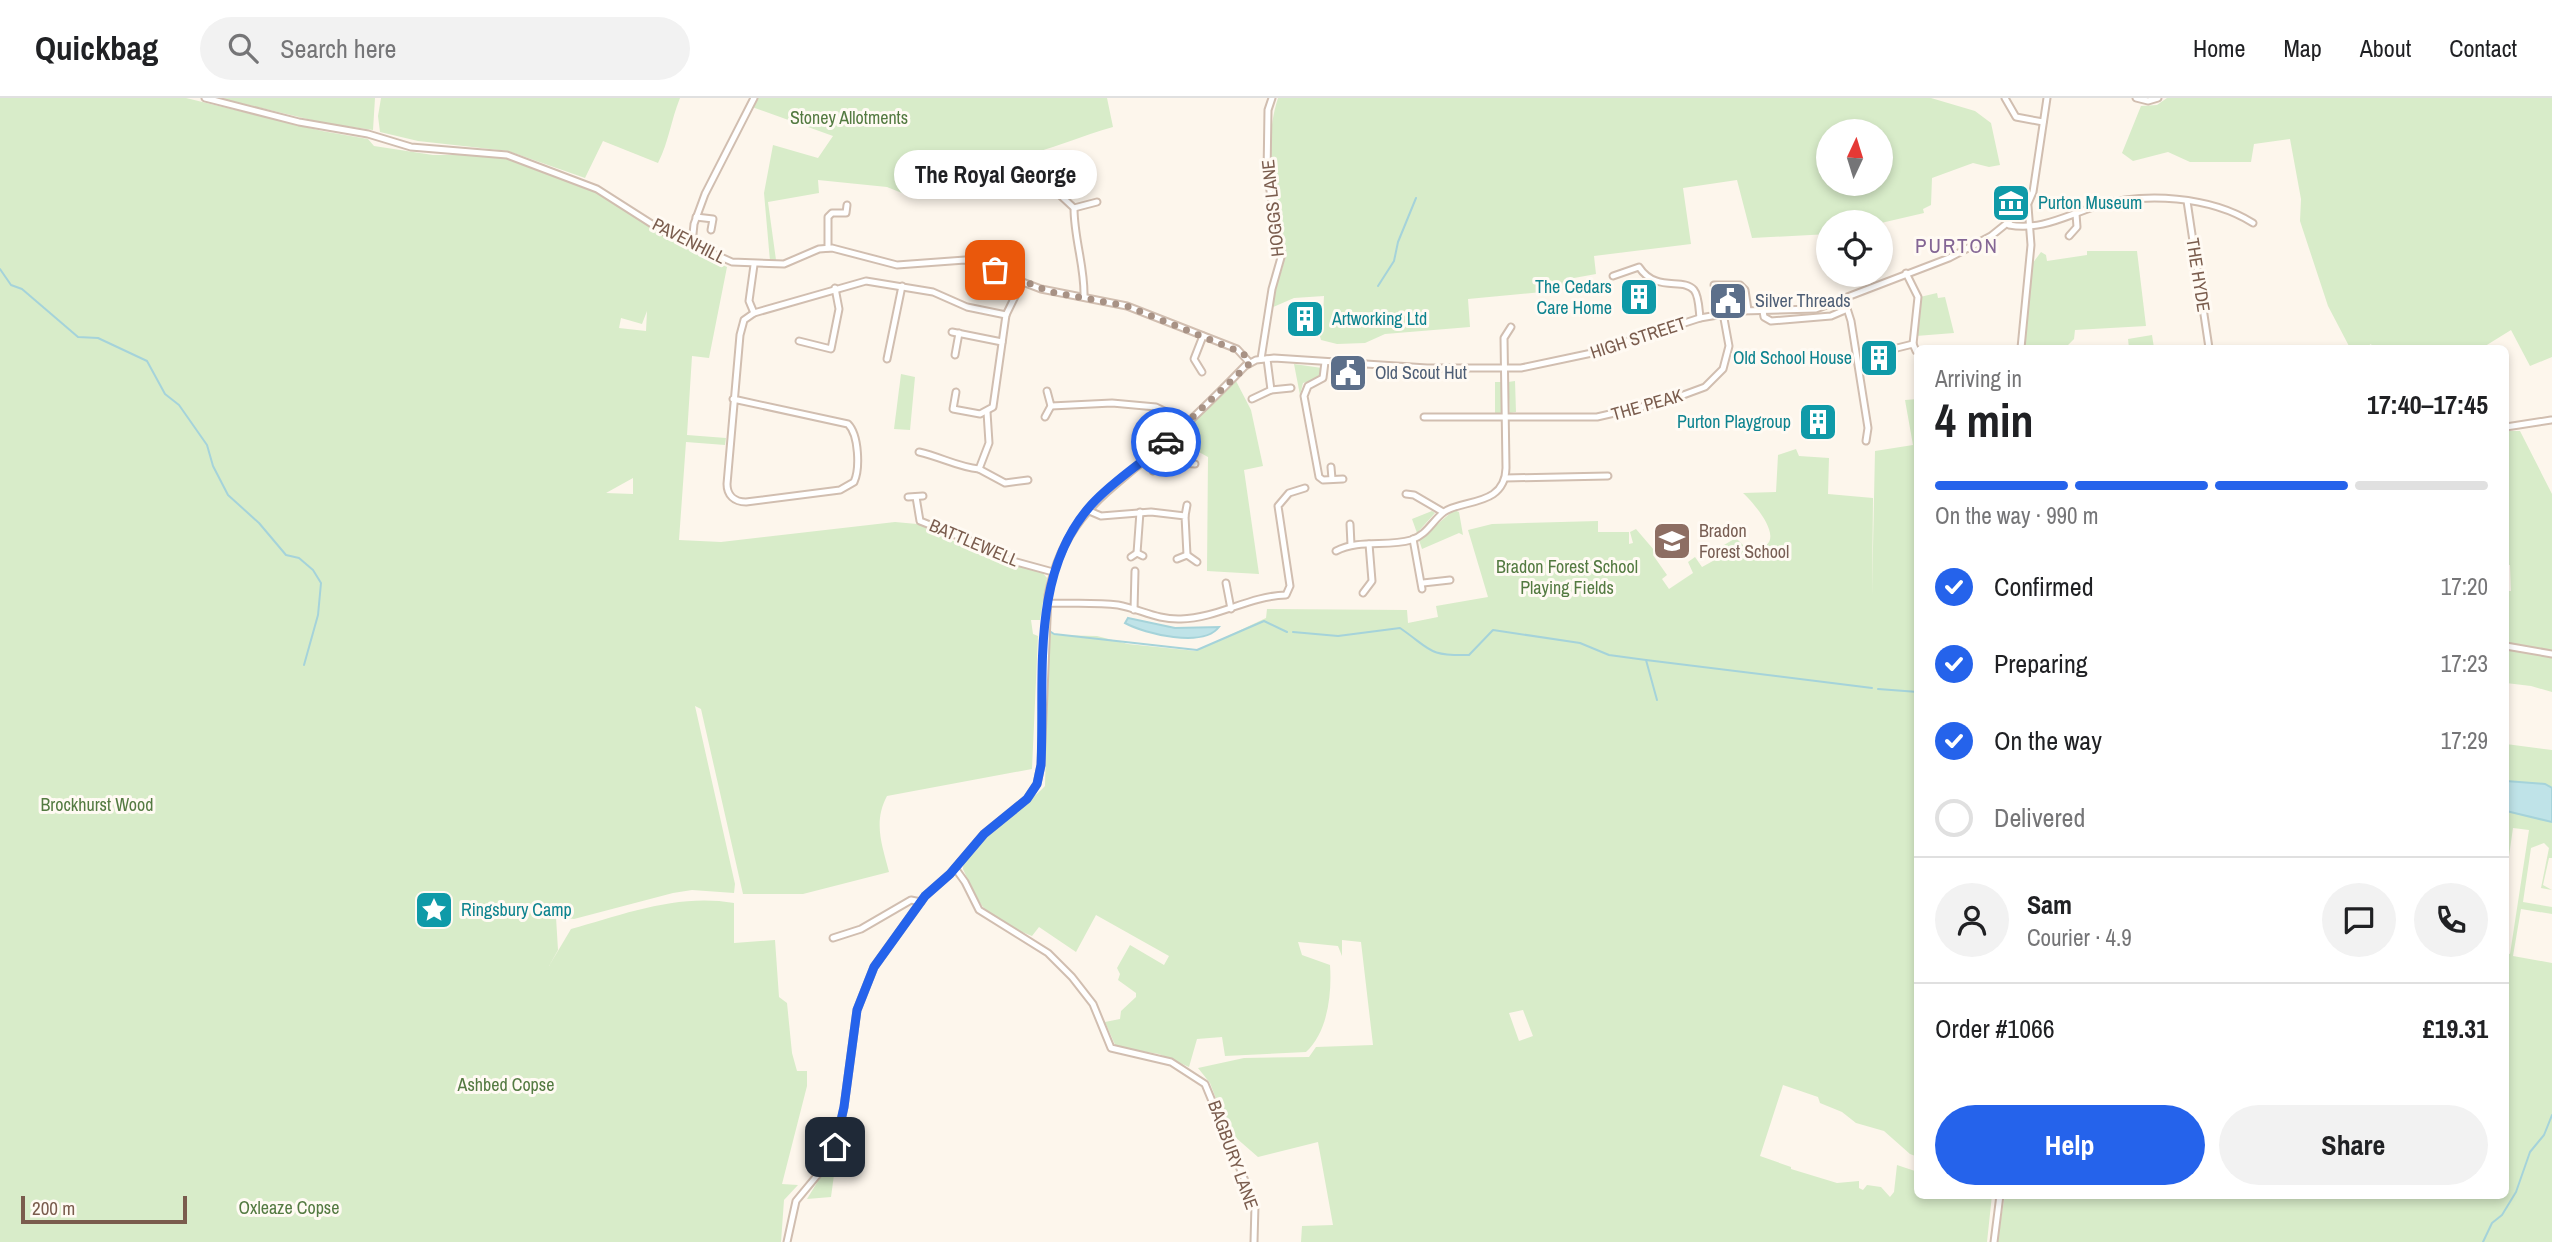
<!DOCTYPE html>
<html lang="en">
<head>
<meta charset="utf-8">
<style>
	body { margin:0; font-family:"Archivo Narrow",sans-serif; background:#f2f2f2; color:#202124; height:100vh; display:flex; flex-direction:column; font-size:26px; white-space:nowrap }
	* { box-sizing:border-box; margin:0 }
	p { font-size:23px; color:#757577 }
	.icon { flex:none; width:38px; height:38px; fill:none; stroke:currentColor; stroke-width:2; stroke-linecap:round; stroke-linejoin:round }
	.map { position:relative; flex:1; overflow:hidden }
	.side { position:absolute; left:1914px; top:247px; width:595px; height:854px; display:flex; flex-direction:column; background:#fff; border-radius:10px; box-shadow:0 4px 10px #0003 }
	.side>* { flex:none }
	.needle { width:46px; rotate:4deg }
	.tools { position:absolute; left:1816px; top:21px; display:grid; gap:14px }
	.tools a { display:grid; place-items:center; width:77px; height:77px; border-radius:50%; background:#fff; box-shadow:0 4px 10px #0003; font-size:35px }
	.scale { position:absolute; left:21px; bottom:18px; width:166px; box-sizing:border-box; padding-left:7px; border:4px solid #7a5c4d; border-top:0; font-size:19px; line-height:24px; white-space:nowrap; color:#7a5c4d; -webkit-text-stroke:5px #fffaf3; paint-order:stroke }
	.pin { position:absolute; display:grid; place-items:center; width:60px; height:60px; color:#fff; margin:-30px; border-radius:14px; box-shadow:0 4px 10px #0006 }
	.courier { position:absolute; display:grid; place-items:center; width:70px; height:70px; margin:-35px; border:5px solid #2563eb; border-radius:50%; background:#fff; color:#222; box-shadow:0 2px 9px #0007 }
	.bubble { position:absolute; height:49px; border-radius:24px; background:#fff; box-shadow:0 4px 10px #0003; font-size:23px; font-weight:800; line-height:49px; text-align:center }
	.overview em { font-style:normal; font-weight:800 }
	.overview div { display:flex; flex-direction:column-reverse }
	.overview { display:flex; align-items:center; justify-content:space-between; height:119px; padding:0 21px }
	h1 { font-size:46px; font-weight:800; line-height:52px }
	.bar { display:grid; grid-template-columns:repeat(4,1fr); gap:10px 7px; align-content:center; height:84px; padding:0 21px }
	.bar i { height:9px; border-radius:5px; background:#e0e0e0 }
	.bar .active { background:#2563eb }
	.bar p { grid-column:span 4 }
	.line { display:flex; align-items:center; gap:18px; padding:0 21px; border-top:2px solid #e0e0e0 }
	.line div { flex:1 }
	.round { display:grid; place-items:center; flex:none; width:74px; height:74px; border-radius:37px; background:#f2f2f2 }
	ol { padding:0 21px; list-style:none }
	li { display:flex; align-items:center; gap:21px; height:77px }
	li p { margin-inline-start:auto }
	li .icon { padding:7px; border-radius:50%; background:#2563eb; color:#fff; stroke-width:4 }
	li:last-child { color:#757577 }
	li i { width:38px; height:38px; border:4px solid #e0e0e0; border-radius:50% }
	.cta { display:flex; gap:14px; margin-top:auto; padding:14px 21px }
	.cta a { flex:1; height:80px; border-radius:42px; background:#2563eb; color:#fff; font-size:28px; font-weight:800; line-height:80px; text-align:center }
	.cta a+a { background:#f2f2f2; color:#202124 }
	header { display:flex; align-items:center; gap:42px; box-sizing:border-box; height:98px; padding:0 35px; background:#fff; border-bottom:2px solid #e0e0e0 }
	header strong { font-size:33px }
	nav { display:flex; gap:38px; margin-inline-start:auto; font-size:24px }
	.search { width:490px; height:63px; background:#f2f2f2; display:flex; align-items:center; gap:18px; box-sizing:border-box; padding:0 24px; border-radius:38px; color:#757577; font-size:26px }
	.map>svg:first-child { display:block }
	.green { fill:#d8ecc9; fill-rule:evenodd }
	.water { fill:#bfe3e8; stroke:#a5d3da; stroke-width:2 }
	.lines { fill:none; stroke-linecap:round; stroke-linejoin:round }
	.stream { stroke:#a5d3da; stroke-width:2 }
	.minor-casing { stroke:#d1beb0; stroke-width:9 }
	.minor { stroke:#fff; stroke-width:5 }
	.done { stroke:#a89285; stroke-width:7; stroke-dasharray:0 12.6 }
	.route { stroke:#2563eb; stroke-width:9 }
	.labels { text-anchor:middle; stroke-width:6; stroke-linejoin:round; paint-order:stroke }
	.park-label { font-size:18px; fill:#537a41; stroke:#fffaf3 }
	.culture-label { font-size:18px; fill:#0d838f; stroke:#fffaf3; text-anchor:start }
	.street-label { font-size:18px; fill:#7a5c4d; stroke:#fffaf3 }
	.service-label { font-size:18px; fill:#4e5e75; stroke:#fffaf3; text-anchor:start }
	.education-label { font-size:18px; fill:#785e54; stroke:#fffaf3; text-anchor:start }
	.quarter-label { font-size:21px; letter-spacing:2px; fill:#846695; stroke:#fffaf3 }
</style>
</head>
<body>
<header>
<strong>Quickbag</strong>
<div class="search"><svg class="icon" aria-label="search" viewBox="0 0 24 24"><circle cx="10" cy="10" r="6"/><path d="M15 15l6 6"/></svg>Search here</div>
<nav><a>Home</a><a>Map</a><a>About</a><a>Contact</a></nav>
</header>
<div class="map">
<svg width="2552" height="1144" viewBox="0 0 2552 1144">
	<rect width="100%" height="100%" fill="#fdf6ec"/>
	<!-- green -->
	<g class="green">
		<path d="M0,0H186L322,33L368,41L374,48L433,57H483L507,60L589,90L675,144L727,169L709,260L692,258L687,337L726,340L725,347L686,344L679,442L721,444L895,424L928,427L937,430V435L990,461L1042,474L1047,480L1040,522H1031L1033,536L1038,538L1032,671L887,698C873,724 882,747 889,774L803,796H743L701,611L695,608L735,786L734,795L692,792L673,795L574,821L556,819L558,852L549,868L571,831C624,816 679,795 734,805V845L775,842L779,899L787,905L792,955L797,973H807V988L782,1086L798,1087L784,1102L781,1144H0ZM647,213L646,233L619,230L621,220L642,226ZM633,380V396L606,395Z"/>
		<polygon points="219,0 375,0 373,32 324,25"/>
		<path d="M381,0H680C671,22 669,43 658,65L603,43L585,80L508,53L418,43L380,34L378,18Z"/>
		<path d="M757,0H1107L1113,29C1067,41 1007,74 960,59L952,94L946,96L902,95L887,89L818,82L819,95L768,104L776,162L770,163L764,95L773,47L818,60L833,38L752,9Z"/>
		<path d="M1278,0H1931L1975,13L1991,25L2000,67L1989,69L1973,65L1932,80L1931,107L1923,111L1924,115L1881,125L1829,124V136L1752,140L1737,82L1683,90L1691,146L1594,158L1596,176L1574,180V191L1468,201L1470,229L1385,236L1365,245L1337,246L1321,242L1314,216L1323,217L1324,198L1294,200L1271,210C1272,191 1286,171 1285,152C1281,97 1260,56 1278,0ZM1829,33H1881V86H1829Z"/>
		<polygon points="2167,0 2552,0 2552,259 2530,268 2511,232 2482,250 2373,250 2371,246 2365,250 2350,250 2328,208 2300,123 2301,101 2290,41 2254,46 2251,64 2190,64 2168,54 2133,63 2122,55 2141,8 2157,7"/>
		<polygon points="2087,153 2137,153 2146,228 2075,232 2074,241 2065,250 2024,250 2032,166 2041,154 2046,157 2047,163 2087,157"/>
		<polygon points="1937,195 1938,200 1945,199 1954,235 1916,238 1920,199"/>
		<polygon points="2152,237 2154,250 2129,250 2128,241"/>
		<polygon points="1294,266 1322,270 1318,281 1303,285 1300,297"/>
		<polygon points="901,276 915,279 910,332 894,331"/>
		<polygon points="1236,283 1251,312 1263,368 1244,372 1259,476 1207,473 1208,359 1175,341"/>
		<polygon points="1515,283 1516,314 1510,315 1508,284"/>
		<polygon points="1495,284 1503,284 1503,310 1500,316 1495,316"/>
		<path d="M1918,301V1059L1910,1056L1884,1033L1856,1025L1842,1014L1820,1005L1818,999L1783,987L1760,1058L1791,1069V1071L1837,1085L1859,1083V1090L1863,1092L1867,1087L1881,1089L1890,1099L1894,1094L1897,1067L1918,1074V1097H1992L1987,1144H1301L1302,1128L1333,1127L1318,1044L1258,1059L1235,1039L1231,1040L1210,985L1198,970L1244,960L1309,959L1316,949L1373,947L1361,844L1342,842V858L1338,848L1298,844L1302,857L1330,867C1332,895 1328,934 1306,954L1225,958L1222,939L1197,941L1189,969L1159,956L1116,949L1105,924L1120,921L1121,913L1136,899V895L1118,882L1120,876L1117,870L1130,847L1164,867L1169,858L1096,817L1076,854L1039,829L1032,838C987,821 982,814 963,771C964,742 1028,708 1045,688L1049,532L1054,537L1097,538L1128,546L1196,553L1266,520L1267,511L1407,512L1408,525L1438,519L1436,508L1488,499L1468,432L1492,426L1598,423V434H1629V446L1633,445L1630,434L1636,431L1654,452L1653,457L1667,477L1662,481L1669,491L1693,475L1688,464L1695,459L1702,469L1722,458L1717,451L1736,440L1747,451C1794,453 1758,409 1743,395L1776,394L1778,357L1796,351L1799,358L1829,360L1828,396L1873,400L1872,498L1875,353L1913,347L1905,302ZM1523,912L1533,938L1519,943L1509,915Z"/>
		<polygon points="2506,333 2520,333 2552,396 2552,594 2531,588 2506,585 2506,493 2511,493 2510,467 2506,467"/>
		<polygon points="1454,412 1459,414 1463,437 1459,435 1422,451 1419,442"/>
		<polygon points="1432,413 1435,415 1417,435 1412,421"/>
		<polygon points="2506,646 2552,652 2552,690 2545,686 2506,683"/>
		<polygon points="2506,713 2552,724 2552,760 2549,760 2543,787 2552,792 2541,790 2549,750 2544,745 2531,750 2523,804 2552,809 2552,816 2521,811 2513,858 2552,865 2552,1144 1997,1144 2005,1097 2506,1097 2506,855 2510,856 2529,732 2513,730 2506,779"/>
		<polygon points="836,1062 831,1099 807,1101 829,1065"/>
	</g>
	<!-- water -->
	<g class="water">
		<path d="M1128,520L1175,530L1219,529C1203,550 1145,536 1125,525Z"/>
		<polygon points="2506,683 2545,686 2552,690 2552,724 2506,713"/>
	</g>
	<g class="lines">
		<!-- stream -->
		<g class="stream">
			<polyline points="0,171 11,187 22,191 78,239 98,240 147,263 165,296 179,307 207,347 213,368 228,397 259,425 286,457 299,460 313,472 321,485 318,517 304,567"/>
			<polyline points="1378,188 1394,163 1398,144 1416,100"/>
			<polyline points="1048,532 1054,536 1197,552 1264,523 1287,534"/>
			<path d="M1293,534L1338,538L1400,530C1432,552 1427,558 1469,557L1493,532L1580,545L1609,557L1646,562"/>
			<polyline points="1878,591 1918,594"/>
			<polyline points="1657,602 1646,562 1872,590"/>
			<polyline points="2483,1144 2492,1125 2502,1117 2516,1094 2530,1054 2544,1037 2552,1017"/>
		</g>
		<defs>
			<g id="minor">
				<polyline points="205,0 299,24 368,36 411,49 507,57 597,91 666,135 732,164 784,166 819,151 832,150 897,167 965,162 1041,191 1127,208 1237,251 1250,265"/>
				<polyline points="2005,0 2016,19 2043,24"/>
				<polyline points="2136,0 2148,3 2158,0"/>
				<path d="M1055,83L1060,97L1074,110C1074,141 1085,169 1084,199"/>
				<polyline points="2187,103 2209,250"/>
				<polyline points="1074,110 1097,104"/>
				<polyline points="696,119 713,121 711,132"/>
				<path d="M2009,127C2041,133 2067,117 2097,108C2145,94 2210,98 2253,125"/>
				<polyline points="2069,138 2077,129 2076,116"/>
				<polyline points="692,146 694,126 705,96 754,0"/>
				<polyline points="828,150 828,119 832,115 846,115 847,107"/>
				<polyline points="754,167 749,203 754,215 866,183 933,194 967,209 1006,217 1022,184"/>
				<polyline points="1906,175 1918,199 1913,246"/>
				<path d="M1613,178L1639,169C1656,195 1683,179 1694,192C1699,198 1699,212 1700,220"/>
				<polyline points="1714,187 1740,187 1745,192 1748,212"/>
				<polyline points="1844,201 1851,223 1868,330 1866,343"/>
				<polyline points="1763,213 1764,219 1771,223 1831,218 1845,212"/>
				<polyline points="952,234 1002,244"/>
				<polyline points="799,243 831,251 839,211 835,190"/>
				<polyline points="2021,250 2031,147 2028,108"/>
				<polyline points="1889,252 1913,246 1916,253"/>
				<polyline points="955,257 959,235"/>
				<polyline points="887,261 902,188"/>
				<polyline points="1261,261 1272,191 1282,156 1267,77 1268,12 1272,0"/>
				<polyline points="1267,261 1271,292 1291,290"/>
				<polyline points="1325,264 1323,280 1308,288 1304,298 1319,379 1323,382 1343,381"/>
				<polyline points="1202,274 1194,261 1203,238"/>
				<polyline points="1047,293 1051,308 1112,305 1156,309 1189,325"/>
				<polyline points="956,294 953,311 980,316 993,309 1006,217"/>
				<path d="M733,301L848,326C859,337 860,371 854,384L840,392L746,404C734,404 727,397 727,386L740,237L744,222L754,215"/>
				<polyline points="1252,301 1271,292"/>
				<polyline points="1045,319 1051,308"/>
				<polyline points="1424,319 1597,319 1667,303 1705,289 1723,271 1729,248 1723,215"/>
				<polyline points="2506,329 2551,322"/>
				<polyline points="1156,353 1164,364 1195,366"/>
				<path d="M919,354C941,359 958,369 979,371L989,345L987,314"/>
				<polyline points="1331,369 1332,381"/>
				<polyline points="979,371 1005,385 1028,382"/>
				<polyline points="1153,373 1164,364"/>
				<polyline points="1505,380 1608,378"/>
				<polyline points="1406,396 1414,397 1443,414"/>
				<polyline points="908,399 923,398"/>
				<polyline points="916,399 920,423 983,448 998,459 1053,474"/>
				<polyline points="1087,412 1101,418 1151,414 1185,418 1187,457"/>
				<polyline points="1185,418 1187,407"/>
				<polyline points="1350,426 1351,447"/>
				<polyline points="1413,441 1422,491"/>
				<path d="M1336,453C1359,441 1387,449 1411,442C1427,437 1432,423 1444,414C1462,401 1505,409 1506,370L1504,240L1511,229"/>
				<polyline points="1137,455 1140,414"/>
				<polyline points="1131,459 1137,455 1143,458"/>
				<polyline points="1177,461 1187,457 1197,464"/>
				<polyline points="1226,485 1231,511"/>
				<polyline points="1423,485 1450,482"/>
				<polyline points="1363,495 1372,483 1369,446"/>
				<path d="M1048,505C1071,506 1095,504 1118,507C1140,511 1157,522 1181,521C1218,520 1249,498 1286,497L1290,488L1278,408L1289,395L1305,390"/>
				<polyline points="1134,512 1135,473"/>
				<polyline points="2506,548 2552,556"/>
				<polyline points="955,770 965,784 979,812 1048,855 1072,879 1093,906 1111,950 1171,964 1205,986 1255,1107 1254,1144"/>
				<polyline points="833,840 861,831 911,802 921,804"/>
				<path d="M787,1144L796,1103L820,1074L835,1049L844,1009L857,912L874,869L925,798L950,776L984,736L1027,701L1037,686L1041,667L1048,497C1063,421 1104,397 1159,350C1189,325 1217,297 1245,268L1256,262L1274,260L1427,270H1521L1592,255L1700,220L1741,213L1816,211L1949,160L1991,138L2026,110L2033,94L2047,0"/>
				<polyline points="1994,1144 2000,1097"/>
			</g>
		</defs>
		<!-- minor casing -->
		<use href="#minor" class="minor-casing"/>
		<!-- minor -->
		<use href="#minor" class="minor"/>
	</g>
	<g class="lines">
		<!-- done -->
		<polyline class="done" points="995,172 1051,194 1127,208 1243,255 1250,265 1166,344"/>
		<!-- route -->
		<path class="route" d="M835,1049L844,1009L857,912L874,869L925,798L950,776L984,736L1027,701L1037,686L1041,667C1045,580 1029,475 1092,406C1114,382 1142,365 1166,344"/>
	</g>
	<!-- icons -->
	<defs>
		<symbol id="museum-square" viewBox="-11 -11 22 22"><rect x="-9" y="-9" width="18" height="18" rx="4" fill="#0f9aa8" stroke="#fffaf3"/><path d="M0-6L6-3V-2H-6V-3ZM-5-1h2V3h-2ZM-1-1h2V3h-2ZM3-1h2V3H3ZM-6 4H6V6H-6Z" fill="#fff"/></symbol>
		<symbol id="building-square" viewBox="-11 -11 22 22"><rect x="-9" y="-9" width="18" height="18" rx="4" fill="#0f9aa8" stroke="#fffaf3"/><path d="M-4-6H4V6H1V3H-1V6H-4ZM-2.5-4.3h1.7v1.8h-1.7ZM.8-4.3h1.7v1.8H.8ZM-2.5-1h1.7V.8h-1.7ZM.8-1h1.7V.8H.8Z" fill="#fff"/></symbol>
		<symbol id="civic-square" viewBox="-11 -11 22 22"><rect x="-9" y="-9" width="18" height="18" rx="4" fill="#5c6f8a" stroke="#fffaf3"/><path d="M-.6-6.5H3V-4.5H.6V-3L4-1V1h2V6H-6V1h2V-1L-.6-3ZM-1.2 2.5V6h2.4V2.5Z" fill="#fff"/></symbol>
		<symbol id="school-square" viewBox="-11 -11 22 22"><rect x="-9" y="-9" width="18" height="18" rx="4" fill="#8d6e63" stroke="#fffaf3"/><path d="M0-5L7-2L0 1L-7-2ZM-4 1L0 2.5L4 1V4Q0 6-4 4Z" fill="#fff"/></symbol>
		<symbol id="sight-square" viewBox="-11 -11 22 22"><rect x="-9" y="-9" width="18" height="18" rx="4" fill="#0f9aa8" stroke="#fffaf3"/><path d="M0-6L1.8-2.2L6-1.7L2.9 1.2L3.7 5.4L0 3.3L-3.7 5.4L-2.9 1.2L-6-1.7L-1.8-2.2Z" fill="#fff"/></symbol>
	</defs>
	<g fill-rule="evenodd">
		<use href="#museum-square" x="1989" y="83" width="44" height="44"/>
		<use href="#building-square" x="1617" y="177" width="44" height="44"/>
		<use href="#civic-square" x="1706" y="181" width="44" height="44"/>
		<use href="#building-square" x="1283" y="199" width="44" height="44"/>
		<use href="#building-square" x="1857" y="238" width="44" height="44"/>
		<use href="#civic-square" x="1326" y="253" width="44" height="44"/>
		<use href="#building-square" x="1796" y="302" width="44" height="44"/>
		<use href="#school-square" x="1650" y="421" width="44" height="44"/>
		<use href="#sight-square" x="412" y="790" width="44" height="44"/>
	</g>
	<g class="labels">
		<!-- park labels -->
		<g class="park-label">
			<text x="849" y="26">Stoney Allotments</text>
			<text x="1567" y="475">Bradon Forest School<tspan x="1567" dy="21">Playing Fields</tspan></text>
			<text x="97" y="713">Brockhurst Wood</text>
			<text x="506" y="993">Ashbed Copse</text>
			<text x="289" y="1116">Oxleaze Copse</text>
		</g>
		<!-- culture labels -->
		<g class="culture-label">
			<text x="2038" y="111">Purton Museum</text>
			<text x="1612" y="195" text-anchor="end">The Cedars<tspan x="1612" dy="21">Care Home</tspan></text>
			<text x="1332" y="227">Artworking Ltd</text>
			<text x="1852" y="266" text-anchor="end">Old School House</text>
			<text x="1791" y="330" text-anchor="end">Purton Playgroup</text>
			<text x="461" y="818">Ringsbury Camp</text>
		</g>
		<!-- street labels -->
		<g class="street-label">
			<text transform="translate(1273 110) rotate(-96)" y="6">HOGGS LANE</text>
			<text transform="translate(689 143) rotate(27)" y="6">PAVENHILL</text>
			<text transform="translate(2198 177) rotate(81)" y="6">THE HYDE</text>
			<text transform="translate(1638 240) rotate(-18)" y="6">HIGH STREET</text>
			<text transform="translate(1647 307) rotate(-16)" y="6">THE PEAK</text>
			<text transform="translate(974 445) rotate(23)" y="6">BATTLEWELL</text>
			<text transform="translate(1233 1057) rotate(70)" y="6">BAGBURY LANE</text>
		</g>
		<!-- service labels -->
		<g class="service-label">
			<text x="1755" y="209">Silver Threads</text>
			<text x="1375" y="281">Old Scout Hut</text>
		</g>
		<!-- education labels -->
		<g class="education-label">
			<text x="1699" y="439">Bradon<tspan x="1699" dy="21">Forest School</tspan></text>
		</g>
		<!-- quarter labels -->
		<g class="quarter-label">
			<text x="1957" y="155">PURTON</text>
		</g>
	</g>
</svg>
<div class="tools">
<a><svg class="needle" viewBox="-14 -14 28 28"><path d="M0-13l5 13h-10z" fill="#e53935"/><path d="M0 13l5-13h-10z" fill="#757577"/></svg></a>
<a><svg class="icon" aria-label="locate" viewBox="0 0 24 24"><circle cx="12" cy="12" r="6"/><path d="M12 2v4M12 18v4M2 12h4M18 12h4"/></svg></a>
</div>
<div class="scale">200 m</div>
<div class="pin" style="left:995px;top:172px;background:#ea580c"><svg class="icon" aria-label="bag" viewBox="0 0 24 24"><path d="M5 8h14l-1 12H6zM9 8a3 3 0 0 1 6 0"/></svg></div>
<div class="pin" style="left:835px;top:1049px;background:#1f2937"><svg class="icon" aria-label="home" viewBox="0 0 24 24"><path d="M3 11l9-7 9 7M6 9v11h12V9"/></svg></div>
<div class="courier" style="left:1166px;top:344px"><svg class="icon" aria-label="car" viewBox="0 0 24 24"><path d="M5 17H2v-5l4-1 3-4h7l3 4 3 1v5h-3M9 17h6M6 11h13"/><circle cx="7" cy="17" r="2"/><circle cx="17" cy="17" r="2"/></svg></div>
<div class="bubble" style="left:894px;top:52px;width:203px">The Royal George</div>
<section class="side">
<div class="overview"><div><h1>4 min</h1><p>Arriving in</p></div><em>17:40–17:45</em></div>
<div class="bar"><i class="active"></i><i class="active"></i><i class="active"></i><i></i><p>On the way · 990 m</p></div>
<ol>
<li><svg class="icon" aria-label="check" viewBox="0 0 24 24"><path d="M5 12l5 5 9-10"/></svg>Confirmed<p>17:20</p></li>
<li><svg class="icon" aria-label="check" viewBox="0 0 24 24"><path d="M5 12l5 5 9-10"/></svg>Preparing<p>17:23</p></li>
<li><svg class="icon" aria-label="check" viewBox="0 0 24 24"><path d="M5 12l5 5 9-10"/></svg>On the way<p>17:29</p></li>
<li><i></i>Delivered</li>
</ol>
<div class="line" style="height:126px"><a class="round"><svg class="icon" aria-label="person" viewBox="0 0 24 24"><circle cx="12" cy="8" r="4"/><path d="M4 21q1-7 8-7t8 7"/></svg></a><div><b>Sam</b><p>Courier · 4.9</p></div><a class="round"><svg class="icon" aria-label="chat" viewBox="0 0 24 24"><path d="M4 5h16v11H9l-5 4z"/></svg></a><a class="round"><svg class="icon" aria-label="phone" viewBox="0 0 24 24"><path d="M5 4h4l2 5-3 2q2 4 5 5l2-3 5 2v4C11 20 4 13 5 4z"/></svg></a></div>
<div class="line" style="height:91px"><div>Order #1066</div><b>£19.31</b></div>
<div class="cta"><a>Help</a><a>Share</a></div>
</section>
</div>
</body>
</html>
